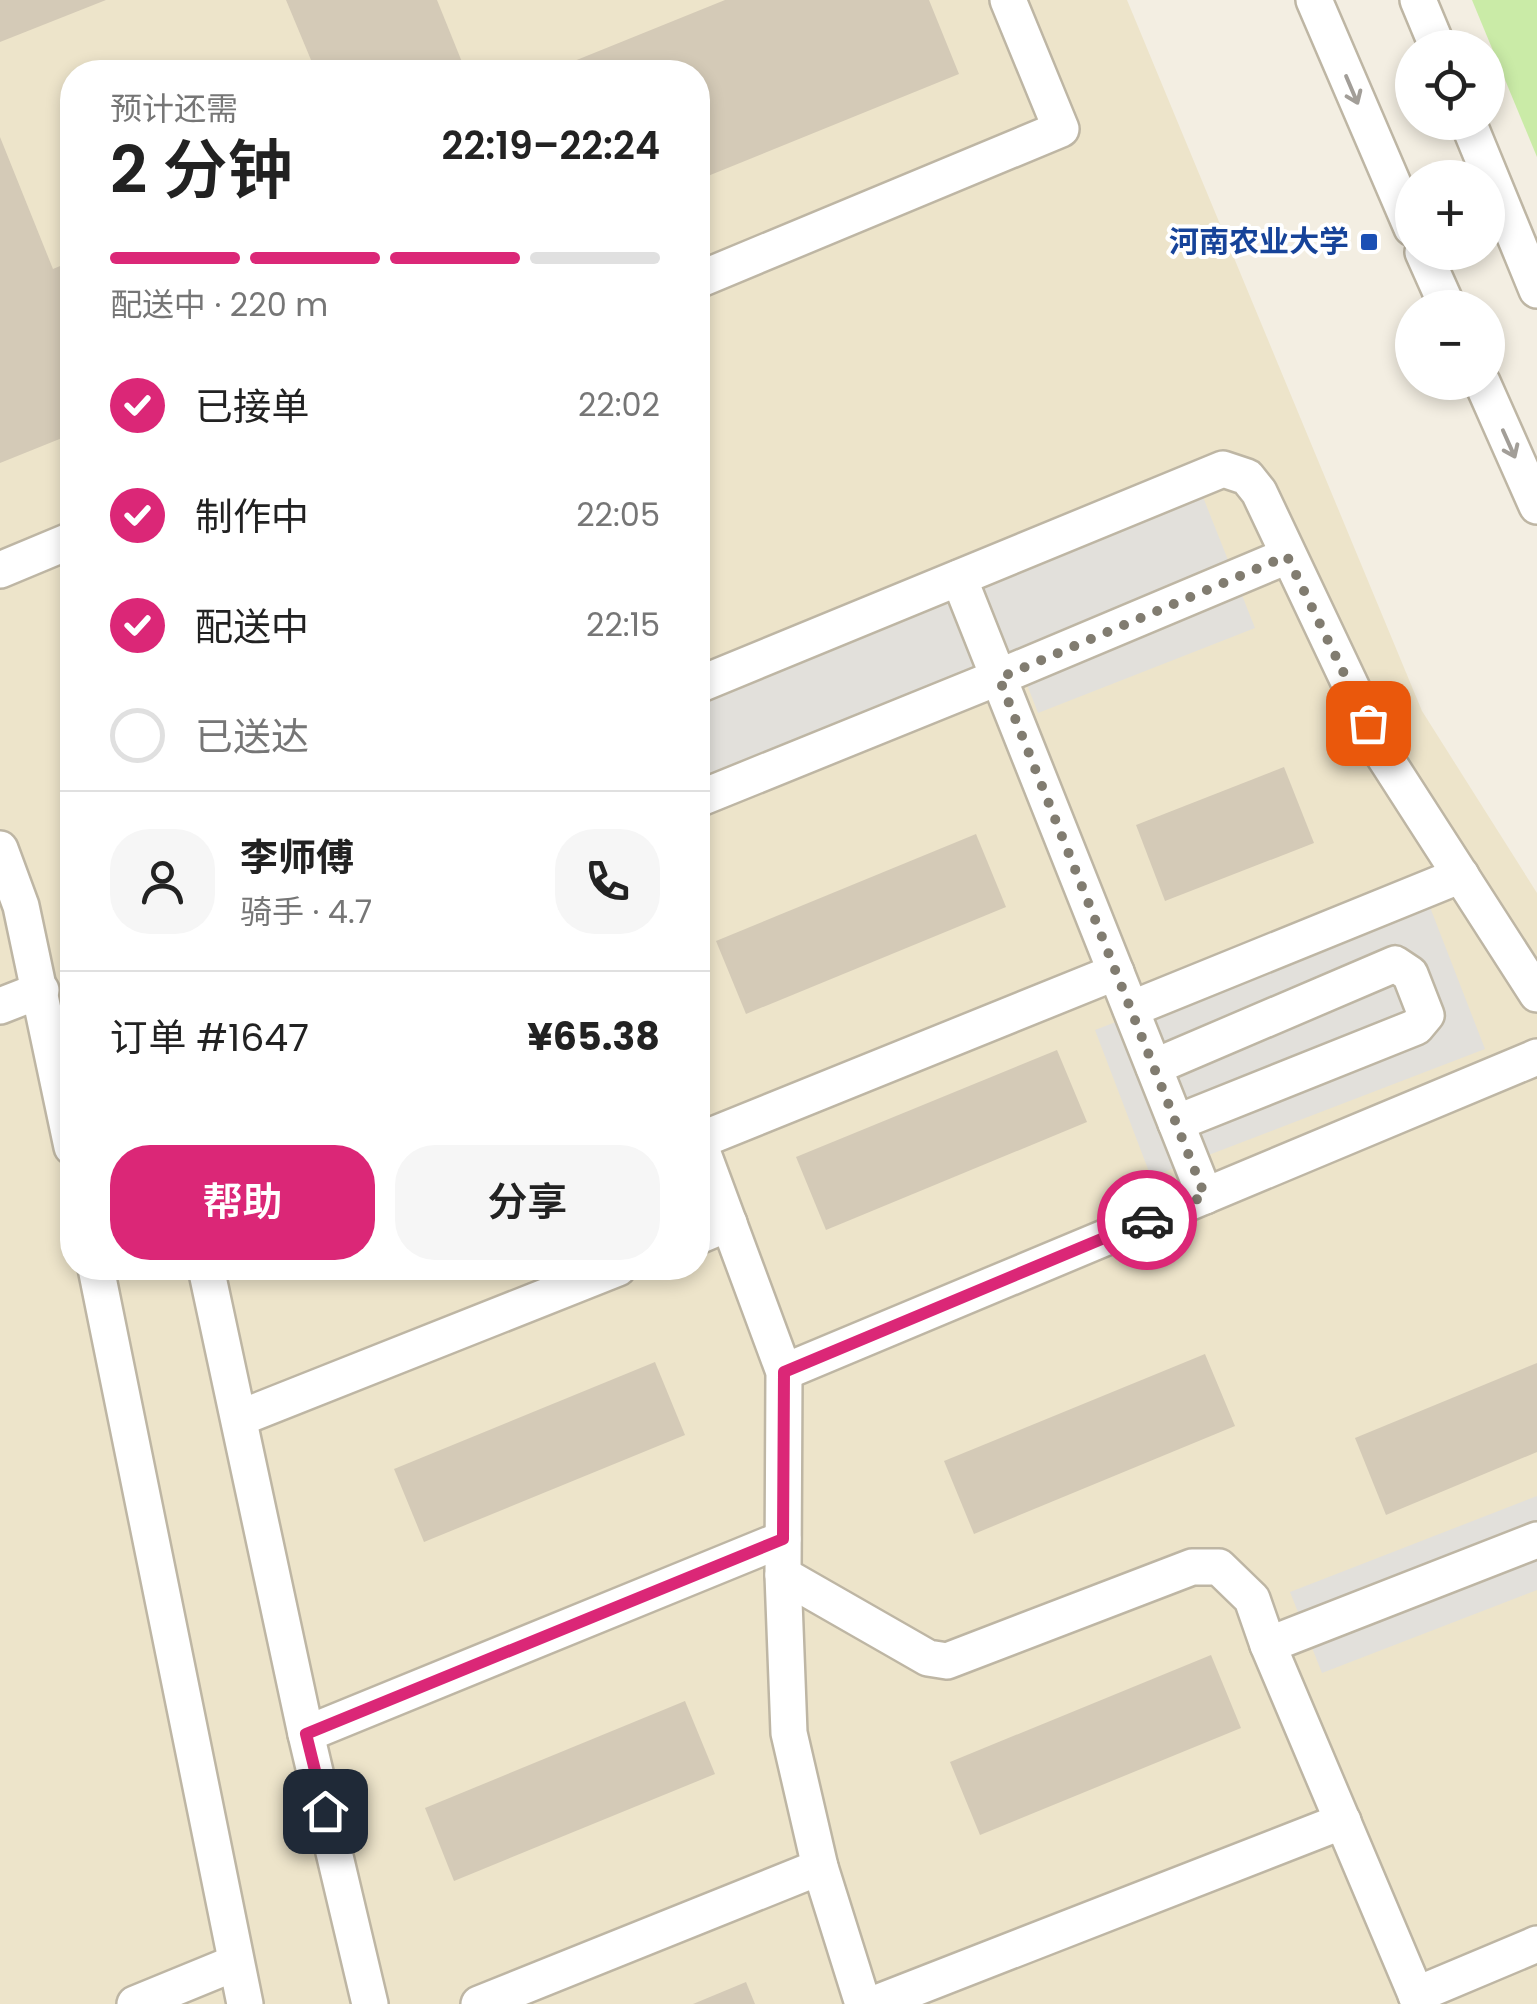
<!DOCTYPE html>
<html lang="zh">
<head>
<meta charset="utf-8">
<style>
	body { margin:0; font-family:Poppins,"Noto Sans SC",sans-serif; background:#f6f6f6; color:#222; height:100vh; display:flex; flex-direction:column; font-size:38px; white-space:nowrap }
	* { box-sizing:border-box; margin:0 }
	p { font-size:32px; color:#767676 }
	.icon { flex:none; width:55px; height:55px; fill:none; stroke:currentColor; stroke-width:2; stroke-linecap:round; stroke-linejoin:round }
	.map { position:relative; flex:1; overflow:hidden }
	.sheet { position:absolute; left:60px; top:60px; width:650px; height:1220px; display:flex; flex-direction:column; background:#fff; border-radius:40px; box-shadow:0 5px 15px #0003 }
	.sheet>* { flex:none }
	.controls { position:absolute; left:1395px; top:30px; display:grid; gap:20px }
	.controls a { display:grid; place-items:center; width:110px; height:110px; border-radius:50%; background:#fff; box-shadow:0 5px 15px #0003; font-size:50px }
	.pin { position:absolute; display:grid; place-items:center; width:85px; height:85px; color:#fff; margin:-42px; border-radius:20px; box-shadow:0 5px 15px #0006 }
	.courier { position:absolute; display:grid; place-items:center; width:100px; height:100px; margin:-50px; border:8px solid #db2777; border-radius:50%; background:#fff; color:#222; box-shadow:0 2px 12px #0007 }
	.headline em { font-style:normal; font-weight:600 }
	.headline div { display:flex; flex-direction:column-reverse }
	.headline { display:flex; align-items:center; justify-content:space-between; height:170px; padding:0 50px }
	h1 { font-size:65px; font-weight:600; line-height:75px }
	.bar { display:grid; grid-template-columns:repeat(4,1fr); gap:15px 10px; align-content:center; height:120px; padding:0 50px }
	.bar i { height:12px; border-radius:8px; background:#e0e0e0 }
	.bar .on { background:#db2777 }
	.bar p { grid-column:span 4 }
	.line { display:flex; align-items:center; gap:25px; padding:0 50px; border-top:2px solid #e0e0e0 }
	.line div { flex:1 }
	.round { display:grid; place-items:center; flex:none; width:105px; height:105px; border-radius:40px; background:#f6f6f6 }
	ol { padding:0 50px; list-style:none }
	li { display:flex; align-items:center; gap:30px; height:110px }
	li p { margin-inline-start:auto }
	li .icon { padding:10px; border-radius:50%; background:#db2777; color:#fff; stroke-width:4 }
	li:last-child { color:#767676 }
	li i { width:55px; height:55px; border:5px solid #e0e0e0; border-radius:50% }
	.primary-button { display:flex; gap:20px; margin-top:auto; padding:20px 50px }
	.primary-button a { flex:1; height:115px; border-radius:40px; background:#db2777; color:#fff; font-size:40px; font-weight:600; line-height:115px; text-align:center }
	.primary-button a+a { background:#f6f6f6; color:#222 }
	.map>svg:first-child { display:block }
	.education { fill:#ede4ca; fill-rule:evenodd }
	.green { fill:#caeba7 }
	.parking { fill:#e2e0db }
	.building { fill:#d4cab7 }
	.lines { fill:none; stroke-linecap:round; stroke-linejoin:round }
	.minor-casing { stroke:#beb6a4; stroke-width:40 }
	.minor { stroke:#fff; stroke-width:35 }
	.oneway { stroke:#a29e98 }
	.done { stroke:#817c70; stroke-width:10; stroke-dasharray:0 18 }
	.route { stroke:#db2777; stroke-width:12 }
	.transit-dot { fill:#1a4fb4; stroke:#fff; stroke-width:4 }
	.labels { text-anchor:middle; stroke-width:8; stroke-linejoin:round; paint-order:stroke }
	.transit-label { font-size:30px; font-weight:bold; fill:#164399; stroke:#fff; text-anchor:end }
</style>
</head>
<body>
<div class="map">
<svg width="1537" height="2004" viewBox="0 0 1537 2004">
	<rect width="100%" height="100%" fill="#f3eee2"/>
	<!-- education -->
	<path class="education" d="M0,0H1127L1422,711L1537,893V2004H0ZM72,72H698V1268H72Z"/>
	<!-- green -->
	<polygon class="green" points="1472,0 1537,0 1537,157"/>
	<!-- parking -->
	<g class="parking">
		<polygon points="1203,497 1255,628 1038,713 1026,682 698,810 698,696"/>
		<polygon points="1428,902 1485,1049 1151,1177 1095,1030"/>
		<polygon points="1537,1496 1537,1590 1322,1673 1290,1592"/>
	</g>
	<!-- building -->
	<g class="building">
		<polygon points="0,0 106,0 0,42"/>
		<polygon points="286,0 437,0 466,72 316,72"/>
		<polygon points="725,0 929,0 959,74 698,180 698,72 547,72"/>
		<polygon points="0,137 53,269 72,261 72,434 0,463"/>
		<polygon points="1284,767 1314,843 1165,901 1136,825"/>
		<polygon points="976,834 1006,907 746,1014 716,941"/>
		<polygon points="1057,1050 1087,1122 826,1230 796,1157"/>
		<polygon points="1205,1354 1235,1426 974,1534 944,1461"/>
		<polygon points="655,1362 685,1435 424,1542 394,1469"/>
		<polygon points="1537,1363 1537,1452 1386,1515 1355,1438"/>
		<polygon points="1211,1655 1241,1728 980,1835 950,1762"/>
		<polygon points="685,1701 715,1774 454,1881 425,1808"/>
		<polygon points="746,1982 755,2004 693,2004"/>
	</g>
	<g class="lines">
		<defs>
			<g id="minor">
				<polyline points="1314,0 1412,228"/>
				<polyline points="1418,0 1438,48"/>
				<polyline points="1468,122 1537,290"/>
				<polyline points="1423,252 1448,308"/>
				<polyline points="698,280 1061,129 1008,0"/>
				<polyline points="1482,382 1537,506"/>
				<polyline points="0,570 72,540"/>
				<polyline points="959,578 1205,1196"/>
				<polyline points="698,685 1223,469 1247,477 1259,492 1384,756 1537,994"/>
				<polyline points="698,799 999,677 1287,556"/>
				<polyline points="0,849 21,906 72,1147"/>
				<polyline points="0,1006 41,990"/>
				<polyline points="1131,1009 1461,875"/>
				<polyline points="1154,1067 1395,964 1410,974 1426,1015 1416,1027 1176,1123"/>
				<polyline points="698,1140 784,1372 783,1575 789,1733 820,1867 863,2004"/>
				<polyline points="698,1141 1116,972"/>
				<polyline points="698,1236 729,1223"/>
				<polyline points="96,1268 245,2004"/>
				<polyline points="206,1268 306,1734 370,2004"/>
				<polyline points="784,1372 1537,1057"/>
				<polyline points="240,1418 618,1268"/>
				<polyline points="783,1575 928,1658 947,1661 1192,1567 1219,1567 1252,1599 1268,1645 1420,2004"/>
				<polyline points="1268,1645 1537,1540"/>
				<polyline points="306,1734 783,1539"/>
				<polyline points="1416,1995 1537,1944"/>
				<polyline points="135,2004 235,1963"/>
				<polyline points="479,2004 820,1867"/>
				<polyline points="874,2004 1343,1821"/>
			</g>
		</defs>
		<!-- minor casing -->
		<use href="#minor" class="minor-casing"/>
		<!-- minor -->
		<use href="#minor" class="minor"/>
	</g>
	<!-- one-way arrows -->
	<defs><path id="oneway-shaft" d="M-6 0H5M1.5-3L5.5 0L1.5 3" fill="none" stroke-width="1.6" stroke-linecap="round" stroke-linejoin="round" transform="scale(2.5)"/></defs>
	<g class="oneway">
		<use href="#oneway-shaft" transform="translate(1352 90) rotate(67)"/>
		<use href="#oneway-shaft" transform="translate(1509 444) rotate(66)"/>
	</g>
	<g class="lines">
		<!-- done -->
		<polyline class="done" points="1147,1220 1205,1196 999,678 1287,556 1368,723"/>
		<!-- route -->
		<polyline class="route" points="325,1811 306,1734 783,1539 784,1372 1147,1220"/>
	</g>
	<!-- markers -->
	<rect class="transit-dot" x="1359" y="232" width="20" height="20" rx="5"/>
	<g class="labels">
		<!-- transit labels -->
		<g class="transit-label">
			<text x="1349" y="252">河南农业大学</text>
		</g>
	</g>
</svg>
<div class="controls">
<a><svg class="icon" aria-label="locate" viewBox="0 0 24 24"><circle cx="12" cy="12" r="6"/><path d="M12 2v4M12 18v4M2 12h4M18 12h4"/></svg></a>
<a>+</a>
<a>−</a>
</div>
<div class="pin" style="left:1368px;top:723px;background:#ea580c"><svg class="icon" aria-label="bag" viewBox="0 0 24 24"><path d="M5 8h14l-1 12H6zM9 8a3 3 0 0 1 6 0"/></svg></div>
<div class="pin" style="left:325px;top:1811px;background:#1f2937"><svg class="icon" aria-label="home" viewBox="0 0 24 24"><path d="M3 11l9-7 9 7M6 9v11h12V9"/></svg></div>
<div class="courier" style="left:1147px;top:1220px"><svg class="icon" aria-label="car" viewBox="0 0 24 24"><path d="M5 17H2v-5l4-1 3-4h7l3 4 3 1v5h-3M9 17h6M6 11h13"/><circle cx="7" cy="17" r="2"/><circle cx="17" cy="17" r="2"/></svg></div>
<section class="sheet">
<div class="headline"><div><h1>2 分钟</h1><p>预计还需</p></div><em>22:19–22:24</em></div>
<div class="bar"><i class="on"></i><i class="on"></i><i class="on"></i><i></i><p>配送中 · 220 m</p></div>
<ol>
<li><svg class="icon" aria-label="check" viewBox="0 0 24 24"><path d="M5 12l5 5 9-10"/></svg>已接单<p>22:02</p></li>
<li><svg class="icon" aria-label="check" viewBox="0 0 24 24"><path d="M5 12l5 5 9-10"/></svg>制作中<p>22:05</p></li>
<li><svg class="icon" aria-label="check" viewBox="0 0 24 24"><path d="M5 12l5 5 9-10"/></svg>配送中<p>22:15</p></li>
<li><i></i>已送达</li>
</ol>
<div class="line" style="height:180px"><a class="round"><svg class="icon" aria-label="person" viewBox="0 0 24 24"><circle cx="12" cy="8" r="4"/><path d="M4 21q1-7 8-7t8 7"/></svg></a><div><b>李师傅</b><p>骑手 · 4.7</p></div><a class="round"><svg class="icon" aria-label="phone" viewBox="0 0 24 24"><path d="M5 4h4l2 5-3 2q2 4 5 5l2-3 5 2v4C11 20 4 13 5 4z"/></svg></a></div>
<div class="line" style="height:130px"><div>订单 #1647</div><b>¥65.38</b></div>
<div class="primary-button"><a>帮助</a><a>分享</a></div>
</section>
</div>
</body>
</html>
